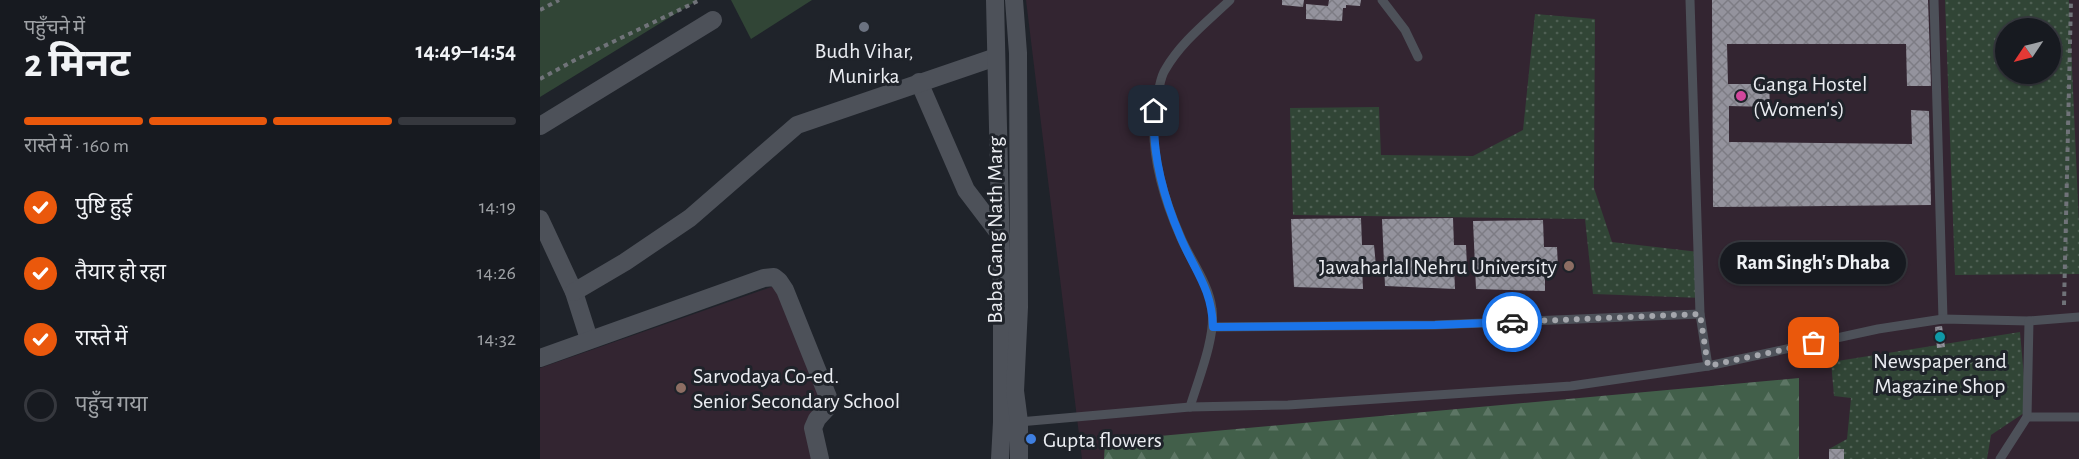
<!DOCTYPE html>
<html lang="hi">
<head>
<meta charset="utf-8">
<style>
	body { margin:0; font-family:"Alegreya Sans","Noto Sans Devanagari",sans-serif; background:#202329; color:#f1f3f6; height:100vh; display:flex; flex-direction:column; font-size:22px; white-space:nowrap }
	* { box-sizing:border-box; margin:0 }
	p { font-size:20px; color:#9ea1a5 }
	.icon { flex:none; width:33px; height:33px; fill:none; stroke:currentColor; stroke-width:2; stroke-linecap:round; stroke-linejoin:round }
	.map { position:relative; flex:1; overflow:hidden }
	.drawer { display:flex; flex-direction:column; background:#171a20; width:540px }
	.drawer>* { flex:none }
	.needle { width:39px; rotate:235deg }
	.buttons { position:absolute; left:1455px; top:18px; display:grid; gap:12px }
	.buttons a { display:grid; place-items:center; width:66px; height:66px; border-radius:50%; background:#171a20; box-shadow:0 2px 4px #0004,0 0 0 2px #36383e; font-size:30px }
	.pin { position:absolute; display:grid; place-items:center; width:51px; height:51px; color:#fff; margin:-26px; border-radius:12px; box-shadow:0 3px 9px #0006 }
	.courier { position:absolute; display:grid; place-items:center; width:60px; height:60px; margin:-30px; border:4px solid #1a73e8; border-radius:50%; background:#fff; color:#222; box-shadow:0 2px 8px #0007 }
	.bubble { position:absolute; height:42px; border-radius:21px; background:#171a20; box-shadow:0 2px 4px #0004,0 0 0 2px #36383e; font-size:20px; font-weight:700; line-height:42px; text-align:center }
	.headline em { font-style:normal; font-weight:700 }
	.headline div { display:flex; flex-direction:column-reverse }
	.headline { display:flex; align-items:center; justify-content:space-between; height:102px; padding:0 24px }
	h1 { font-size:39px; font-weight:700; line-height:45px }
	.bar { display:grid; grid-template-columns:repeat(4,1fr); gap:9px 6px; align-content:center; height:72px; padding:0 24px }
	.bar i { height:8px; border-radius:4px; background:#36383e }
	.bar .current { background:#ea580c }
	.bar p { grid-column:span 4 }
	ol { padding:0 24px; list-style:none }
	li { display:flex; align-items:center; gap:18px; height:66px }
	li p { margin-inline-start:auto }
	li .icon { padding:6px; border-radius:50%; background:#ea580c; color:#fff; stroke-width:4 }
	li:last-child { color:#9ea1a5 }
	li i { width:33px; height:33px; border:3px solid #36383e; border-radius:50% }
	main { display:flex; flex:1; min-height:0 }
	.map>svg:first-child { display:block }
	.education { fill:#332531; fill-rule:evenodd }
	.grass { fill:url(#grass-dots); fill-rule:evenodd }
	.forest { fill:url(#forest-firs) }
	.green { fill:#314536 }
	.building { fill:url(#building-cross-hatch) }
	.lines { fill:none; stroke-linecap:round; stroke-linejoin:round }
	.path { stroke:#707379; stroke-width:4; stroke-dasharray:4.5 4.5; stroke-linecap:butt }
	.lane { stroke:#4d5159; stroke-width:9 }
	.street { stroke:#4d5159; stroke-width:18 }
	.secondary { stroke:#4d5159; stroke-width:18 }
	.done { stroke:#a4a6ac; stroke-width:6; stroke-dasharray:0 10.8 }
	.route { stroke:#1a73e8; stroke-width:8 }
	.worship-dot { fill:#6b7280; stroke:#1f232a; stroke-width:2 }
	.hotel-dot { fill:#d1479c; stroke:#1f232a; stroke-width:2 }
	.education-dot { fill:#8d6e63; stroke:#1f232a; stroke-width:2 }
	.culture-dot { fill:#0f9aa8; stroke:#1f232a; stroke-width:2 }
	.shop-dot { fill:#3f7fe0; stroke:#1f232a; stroke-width:2 }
	.labels { text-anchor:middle; stroke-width:6; stroke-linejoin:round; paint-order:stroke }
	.poi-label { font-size:22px; fill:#ebedf2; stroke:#1f232a; text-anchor:start }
	.street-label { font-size:22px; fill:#ebedf2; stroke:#1f232a }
</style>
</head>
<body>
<main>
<section class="drawer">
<div class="headline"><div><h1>2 मिनट</h1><p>पहुँचने में</p></div><em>14:49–14:54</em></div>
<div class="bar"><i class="current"></i><i class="current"></i><i class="current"></i><i></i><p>रास्ते में · 160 m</p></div>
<ol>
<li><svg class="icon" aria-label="check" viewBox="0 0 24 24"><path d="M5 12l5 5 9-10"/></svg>पुष्टि हुई<p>14:19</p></li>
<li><svg class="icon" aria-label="check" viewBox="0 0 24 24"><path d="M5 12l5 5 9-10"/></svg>तैयार हो रहा<p>14:26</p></li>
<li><svg class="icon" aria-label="check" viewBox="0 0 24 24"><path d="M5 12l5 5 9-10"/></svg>रास्ते में<p>14:32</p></li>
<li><i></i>पहुँच गया</li>
</ol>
</section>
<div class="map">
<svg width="1539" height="459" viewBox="0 0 1539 459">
	<defs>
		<pattern id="grass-dots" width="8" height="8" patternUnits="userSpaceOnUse" patternTransform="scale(1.5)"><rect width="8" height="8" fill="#314536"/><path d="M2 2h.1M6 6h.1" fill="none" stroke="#4f6054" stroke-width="1.8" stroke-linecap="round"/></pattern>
		<pattern id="forest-firs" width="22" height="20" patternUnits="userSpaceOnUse" patternTransform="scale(1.5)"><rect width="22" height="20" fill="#425f4a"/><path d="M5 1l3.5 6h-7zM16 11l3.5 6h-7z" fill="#5d7665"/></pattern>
		<pattern id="building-cross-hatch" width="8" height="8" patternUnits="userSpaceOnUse" patternTransform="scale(1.5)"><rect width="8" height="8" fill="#94939d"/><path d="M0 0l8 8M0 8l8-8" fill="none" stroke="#7d7c84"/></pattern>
	</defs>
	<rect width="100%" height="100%" fill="#1f232a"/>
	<!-- education -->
	<g class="education">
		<path d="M486,0H1539V459H542ZM1466,28H1510V74H1466Z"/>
		<polygon points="237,285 291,408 273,414 285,459 0,459 0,368"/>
	</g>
	<!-- grass -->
	<g class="grass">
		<path d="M1405,0H1529L1539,224V274L1415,275ZM1510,28V74H1466V28Z"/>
		<polygon points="995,14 1055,19 1054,188 1072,242 1159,252 1163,298 1053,294 1045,219 753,215 750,108 839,107 841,155 933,156 983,130"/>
		<polygon points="1480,332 1487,411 1451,435 1447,459 1289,459 1289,449 1307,439 1311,398 1294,396 1291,362"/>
	</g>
	<!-- forest -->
	<polygon class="forest" points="1259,378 1259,459 564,459 565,441"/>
	<!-- green -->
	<g class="green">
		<polygon points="0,0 158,0 0,97"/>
		<polygon points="191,0 272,0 211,39"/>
	</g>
	<!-- building -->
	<g class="building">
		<polygon points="742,0 764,0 763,7 742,5"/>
		<polygon points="789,0 821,0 820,6 806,5 806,8 803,8 802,21 766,19 766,4 788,6"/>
		<polygon points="1172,0 1388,0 1391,86 1367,86 1366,44 1187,44 1188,84 1229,84 1230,107 1189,106 1189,142 1372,144 1371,110 1389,111 1391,205 1173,207"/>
		<polygon points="821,218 822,245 834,245 836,266 822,265 823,289 754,287 751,219"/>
		<polygon points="913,218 914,245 926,245 927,266 914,265 915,289 845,286 842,219"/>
		<polygon points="1003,220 1004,247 1017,247 1018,268 1005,267 1005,291 936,289 933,221"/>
		<polygon points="1402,326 1405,347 1397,348 1395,327"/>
		<rect x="1289" y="449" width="15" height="10"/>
	</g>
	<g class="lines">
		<!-- path -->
		<g class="path">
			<polyline points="0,10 19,0"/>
			<polyline points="0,79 35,60 160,0"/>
			<polyline points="1524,305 1531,0"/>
		</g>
		<!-- lane -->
		<g class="lane">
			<polyline points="842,0 865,30 878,57"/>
			<polyline points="1150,0 1160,314 1168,366"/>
			<polyline points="1394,0 1403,319"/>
			<polyline points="673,327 895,325 1160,314"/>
			<path d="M650,407C658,380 676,337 672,309C669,284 651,261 641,238C621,193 606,140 618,92C620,85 621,76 625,70C641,42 667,22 690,0"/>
			<polyline points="1487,417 1539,417"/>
			<polyline points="479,422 650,407 748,405 1031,386 1168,366 1338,329 1403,319 1489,321 1539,317"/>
			<polyline points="1460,459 1487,417 1489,321"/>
		</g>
		<!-- street -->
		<g class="street">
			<polyline points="379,82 426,190 461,236"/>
			<polyline points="0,126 173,20"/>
			<polyline points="0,219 34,292 49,339"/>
			<polyline points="34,292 85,262 150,218 257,125 456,57"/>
			<polyline points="0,358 224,278 234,277 239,281 245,290 288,397 288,407 277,419 273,428 280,459"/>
		</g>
		<!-- secondary -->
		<g class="secondary">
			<polyline points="455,0 462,297 462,422 460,459"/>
			<polyline points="474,0 478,53 479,307 475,391 479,422 479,459"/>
		</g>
	</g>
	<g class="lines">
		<!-- done -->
		<polyline class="done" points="972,322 1160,314 1168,366 1274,343"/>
		<!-- route -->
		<path class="route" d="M614,111C612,154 623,196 640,236C654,270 672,288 673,327L895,325L972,322"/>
	</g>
	<!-- markers -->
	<circle class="worship-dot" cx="324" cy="27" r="6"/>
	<circle class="hotel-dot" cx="1201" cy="96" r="6"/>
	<g class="education-dot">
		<circle cx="1029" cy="266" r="6"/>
		<circle cx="141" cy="388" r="6"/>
	</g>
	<circle class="culture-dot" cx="1400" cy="337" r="6"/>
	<circle class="shop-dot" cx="491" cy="439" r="6"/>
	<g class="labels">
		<!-- poi labels -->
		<g class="poi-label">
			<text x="324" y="58" text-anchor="middle">Budh Vihar,<tspan x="324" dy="25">Munirka</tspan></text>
			<text x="1213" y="91">Ganga Hostel<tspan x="1213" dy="25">(Women's)</tspan></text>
			<text x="1017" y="274" text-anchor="end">Jawaharlal Nehru University</text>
			<text x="1400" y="368" text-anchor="middle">Newspaper and<tspan x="1400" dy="25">Magazine Shop</tspan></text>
			<text x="153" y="383">Sarvodaya Co-ed.<tspan x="153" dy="25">Senior Secondary School</tspan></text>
			<text x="503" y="447">Gupta flowers</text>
		</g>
		<!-- street labels -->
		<g class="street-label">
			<text transform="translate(454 230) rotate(-90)" y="8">Baba Gang Nath Marg</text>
		</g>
	</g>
</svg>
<div class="buttons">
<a><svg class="needle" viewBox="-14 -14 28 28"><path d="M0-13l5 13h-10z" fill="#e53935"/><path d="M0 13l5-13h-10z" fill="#9ea1a5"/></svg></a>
</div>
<div class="pin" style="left:1274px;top:343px;background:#ea580c"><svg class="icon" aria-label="bag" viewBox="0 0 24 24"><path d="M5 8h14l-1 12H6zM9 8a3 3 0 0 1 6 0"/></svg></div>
<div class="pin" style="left:614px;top:111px;background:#1f2937"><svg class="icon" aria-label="home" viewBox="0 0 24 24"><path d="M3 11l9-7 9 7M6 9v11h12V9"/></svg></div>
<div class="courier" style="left:972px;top:322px"><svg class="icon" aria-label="car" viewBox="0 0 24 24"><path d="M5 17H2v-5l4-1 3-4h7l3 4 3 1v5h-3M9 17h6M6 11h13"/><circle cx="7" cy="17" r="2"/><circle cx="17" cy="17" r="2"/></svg></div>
<div class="bubble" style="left:1180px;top:242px;width:186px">Ram Singh's Dhaba</div>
</div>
</main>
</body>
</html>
